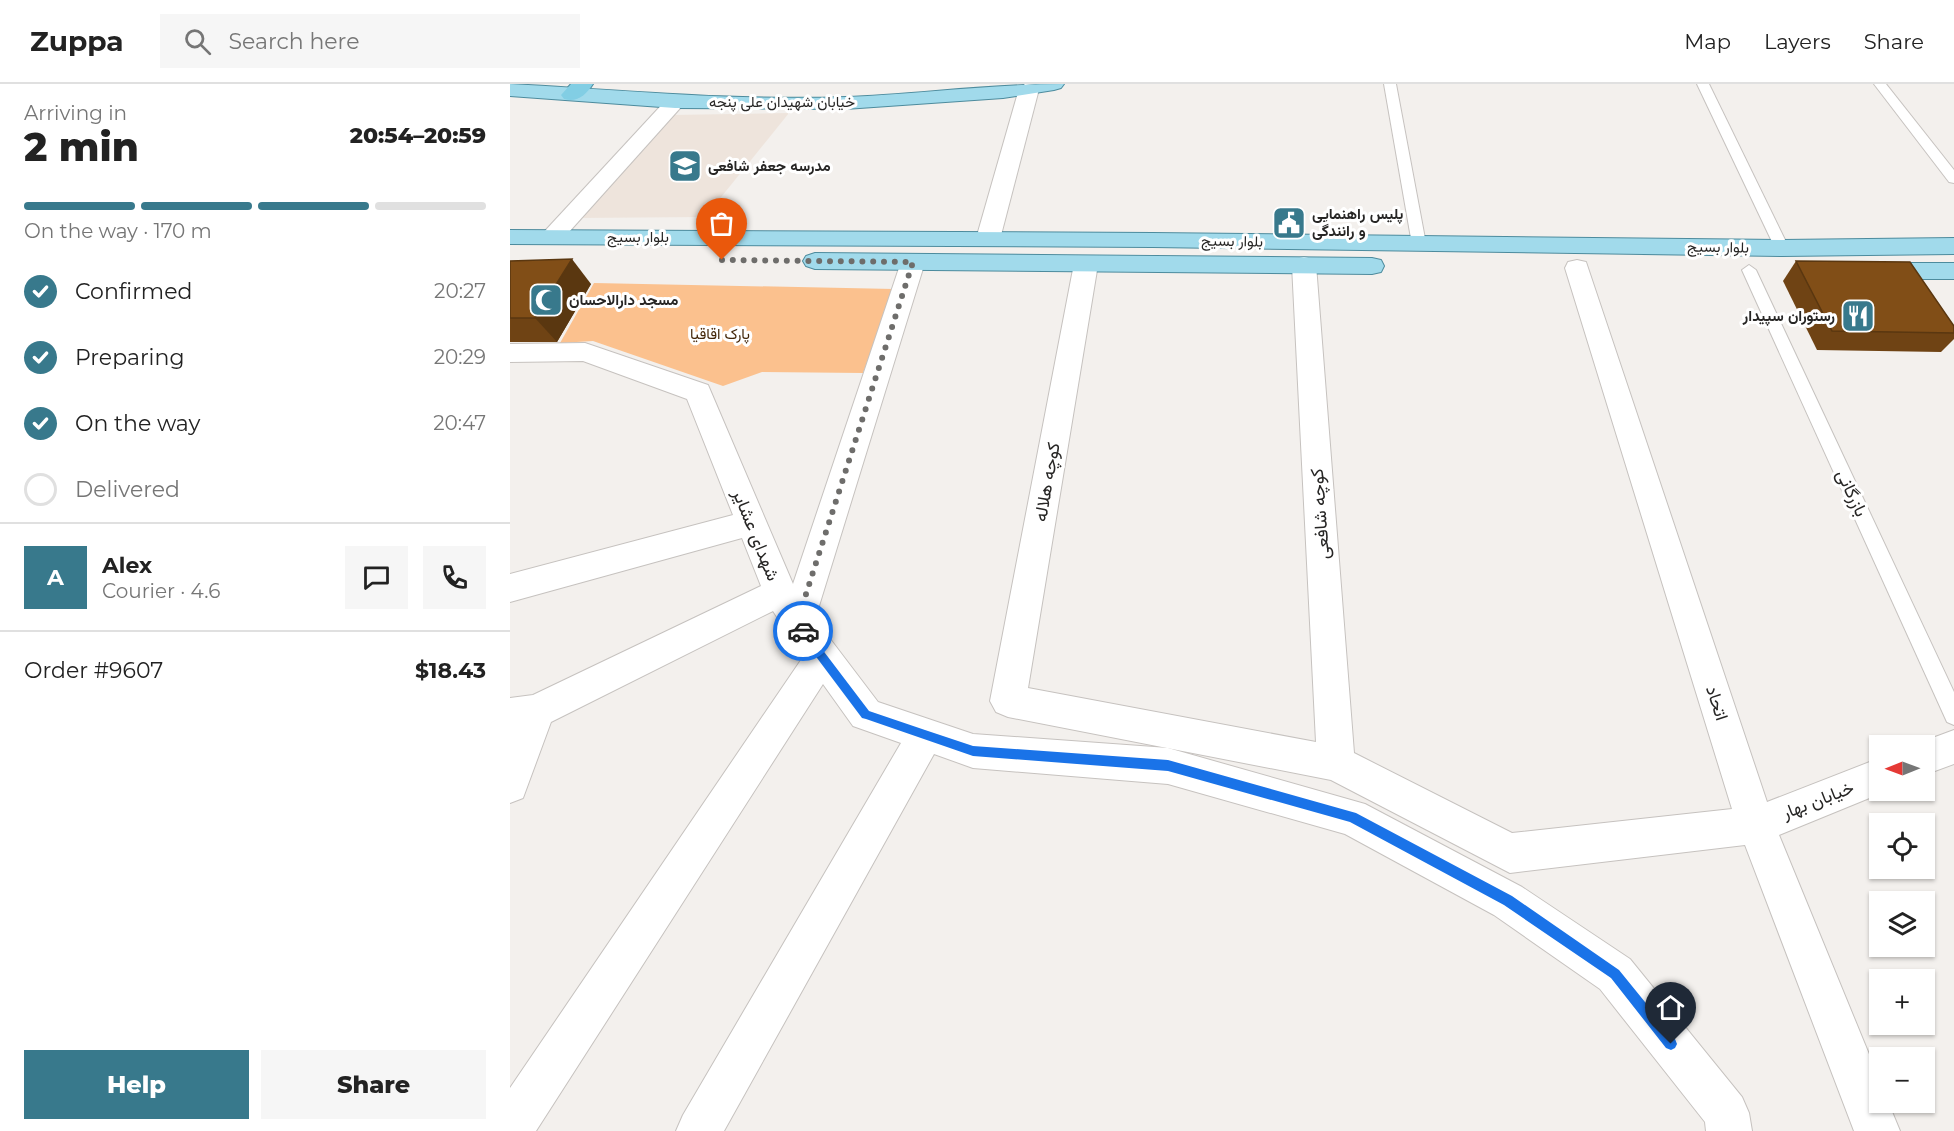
<!DOCTYPE html>
<html lang="en">
<head>
<meta charset="utf-8">
<style>
	body { margin:0; font-family:Montserrat,Vazirmatn,sans-serif; background:#f6f6f6; color:#222; height:100vh; display:flex; flex-direction:column; font-size:22px; white-space:nowrap }
	* { box-sizing:border-box; margin:0 }
	p { font-size:20px; color:#767676 }
	.icon { flex:none; width:33px; height:33px; fill:none; stroke:currentColor; stroke-width:2; stroke-linecap:round; stroke-linejoin:round }
	.map { position:relative; flex:1; overflow:hidden }
	.details { display:flex; flex-direction:column; background:#fff; width:510px }
	.details>* { flex:none }
	.needle { width:39px; rotate:269deg }
	.fabs { position:absolute; left:1359px; top:651px; display:grid; gap:12px }
	.fabs a { display:grid; place-items:center; width:66px; height:66px; border-radius:0px; background:#fff; box-shadow:0 2px 4px #0004; font-size:30px }
	.pin { position:absolute; display:grid; place-items:center; width:51px; height:51px; color:#fff; margin:-62px -26px; border-radius:50% 50% 50% 0; rotate:-45deg; box-shadow:0 0 6px #0007 }
	.pin .icon { rotate:45deg }
	.courier { position:absolute; display:grid; place-items:center; width:60px; height:60px; margin:-30px; border:4px solid #1a73e8; border-radius:50%; background:#fff; color:#222; box-shadow:0 2px 8px #0007 }
	.overview em { font-style:normal; font-weight:800 }
	.overview div { display:flex; flex-direction:column-reverse }
	.overview { display:flex; align-items:center; justify-content:space-between; height:102px; padding:0 24px }
	h1 { font-size:39px; font-weight:800; line-height:45px }
	.bar { display:grid; grid-template-columns:repeat(4,1fr); gap:9px 6px; align-content:center; height:72px; padding:0 24px }
	.bar i { height:8px; border-radius:4px; background:#e0e0e0 }
	.bar .on { background:#38798c }
	.bar p { grid-column:span 4 }
	.line { display:flex; align-items:center; gap:15px; padding:0 24px; border-top:2px solid #e0e0e0 }
	.line div { flex:1 }
	.round { display:grid; place-items:center; flex:none; width:63px; height:63px; border-radius:0px; background:#f6f6f6 }
	ol { padding:0 24px; list-style:none }
	li { display:flex; align-items:center; gap:18px; height:66px }
	li p { margin-inline-start:auto }
	li .icon { padding:6px; border-radius:50%; background:#38798c; color:#fff; stroke-width:4 }
	li:last-child { color:#767676 }
	li i { width:33px; height:33px; border:3px solid #e0e0e0; border-radius:50% }
	.cta { display:flex; gap:12px; margin-top:auto; padding:12px 24px }
	.cta a { flex:1; height:69px; border-radius:0px; background:#38798c; color:#fff; font-size:24px; font-weight:800; line-height:69px; text-align:center }
	.cta a+a { background:#f6f6f6; color:#222 }
	header { display:flex; align-items:center; gap:36px; box-sizing:border-box; height:84px; padding:0 30px; background:#fff; border-bottom:2px solid #e0e0e0 }
	header strong { font-size:28px }
	nav { display:flex; gap:33px; margin-inline-start:auto; font-size:21px }
	.search { width:420px; height:54px; background:#f6f6f6; display:flex; align-items:center; gap:15px; box-sizing:border-box; padding:0 21px; border-radius:0px; color:#767676; font-size:22px }
	main { display:flex; flex:1; min-height:0 }
	.map>svg:first-child { display:block }
	.built { fill:#eee4dc }
	.green { fill:#fbc18e }
	.lines { fill:none; stroke-linecap:round; stroke-linejoin:round }
	.service-casing { stroke:#c6c2bf; stroke-width:2 }
	.minor-casing { stroke:#c6c2bf; stroke-width:2 }
	.primary-casing { stroke:#4d8b9d; stroke-width:2 }
	.trunk-casing { stroke:#4d8b9d; stroke-width:2 }
	.service { fill:#fff; fill-rule:evenodd }
	.minor { fill:#fff; fill-rule:evenodd }
	.primary { fill:#a1daeb; fill-rule:evenodd }
	.trunk { fill:#82cee4; fill-rule:evenodd }
	.wall { fill:#6f4314 }
	.shaded-wall { fill:#5a3710 }
	.building { fill:#814e17; stroke:#5a3710; stroke-width:1.5 }
	.route { fill:#1a73e8 }
	.done { stroke:#6e6d6b; stroke-width:6; stroke-dasharray:0 10.8 }
	.labels { text-anchor:middle; stroke-width:6; stroke-linejoin:round; paint-order:stroke }
	.far-street-label { font-size:15px; fill:#272625; stroke:#fff }
	.far-poi-label { font-size:15px; font-weight:bold; fill:#272625; stroke:#fff; text-anchor:start }
	.far-park-label { font-size:15px; fill:#432608; stroke:#fff }
	.street-label { font-size:18px; fill:#272625; stroke:#fff }
</style>
</head>
<body>
<header>
<strong>Zuppa</strong>
<div class="search"><svg class="icon" aria-label="search" viewBox="0 0 24 24"><circle cx="10" cy="10" r="6"/><path d="M15 15l6 6"/></svg>Search here</div>
<nav><a>Map</a><a>Layers</a><a>Share</a></nav>
</header>
<main>
<section class="details">
<div class="overview"><div><h1>2 min</h1><p>Arriving in</p></div><em>20:54–20:59</em></div>
<div class="bar"><i class="on"></i><i class="on"></i><i class="on"></i><i></i><p>On the way · 170 m</p></div>
<ol>
<li><svg class="icon" aria-label="check" viewBox="0 0 24 24"><path d="M5 12l5 5 9-10"/></svg>Confirmed<p>20:27</p></li>
<li><svg class="icon" aria-label="check" viewBox="0 0 24 24"><path d="M5 12l5 5 9-10"/></svg>Preparing<p>20:29</p></li>
<li><svg class="icon" aria-label="check" viewBox="0 0 24 24"><path d="M5 12l5 5 9-10"/></svg>On the way<p>20:47</p></li>
<li><i></i>Delivered</li>
</ol>
<div class="line" style="height:108px"><b class="round" style="background:#38798c;color:#fff">A</b><div><b>Alex</b><p>Courier · 4.6</p></div><a class="round"><svg class="icon" aria-label="chat" viewBox="0 0 24 24"><path d="M4 5h16v11H9l-5 4z"/></svg></a><a class="round"><svg class="icon" aria-label="phone" viewBox="0 0 24 24"><path d="M5 4h4l2 5-3 2q2 4 5 5l2-3 5 2v4C11 20 4 13 5 4z"/></svg></a></div>
<div class="line" style="height:78px"><div>Order #9607</div><b>$18.43</b></div>
<div class="cta"><a>Help</a><a>Share</a></div>
</section>
<div class="map">
<svg width="1444" height="1047" viewBox="0 0 1444 1047">
	<rect width="100%" height="100%" fill="#f3f0ed"/>
	<!-- built -->
	<polygon class="built" points="279,29 195,133 67,134 161,31"/>
	<!-- green -->
	<polygon class="green" points="84,199 384,205 353,289 252,288 213,302 83,257 50,259"/>
	<g class="lines">
		<defs>
			<g id="service">
				<polygon points="874,0 886,0 916,160 909,164 902,160"/>
				<polygon points="1187,0 1199,0 1279,164 1277,167 1267,167 1265,164"/>
				<polygon points="1364,0 1376,0 1444,86 1444,99 1439,98"/>
				<polygon points="1239,181 1246,186 1444,608 1444,641 1437,638 1232,186"/>
			</g>
			<g id="minor">
				<polygon points="515,0 526,1 529,5 490,155 486,160 478,162 470,160 466,155 509,5"/>
				<polygon points="165,12 172,14 175,18 172,22 50,158 42,160 34,158 30,153 34,148 158,14"/>
				<polygon points="403,170 412,172 415,178 305,535 368,618 463,650 658,664 855,720 1012,803 1120,875 1232,1013 1239,1029 1242,1047 1196,1047 1195,1038 1090,905 984,831 835,750 658,700 463,684 424,670 214,1047 166,1047 173,1031 391,659 343,642 313,600 26,1047 0,1047 0,1004 293,573 263,527 41,638 13,714 0,719 0,614 23,611 251,502 232,454 0,518 0,490 223,431 177,315 73,277 0,278 0,260 75,259 198,301 283,500 391,178 394,172"/>
				<polygon points="576,172 585,174 588,180 518,604 806,658 782,181 785,175 794,173 803,175 806,181 844,669 1002,749 1222,725 1055,184 1058,178 1067,176 1076,178 1257,718 1370,674 1370,706 1379,706 1269,751 1370,997 1370,1018 1378,1018 1390,1047 1344,1047 1235,761 1000,789 821,696 498,633 486,628 480,617 564,180 567,174"/>
				<polygon points="1444,646 1444,680 1414,691 1414,662 1401,662"/>
			</g>
			<g id="primary">
				<path d="M0,0C112,6 224,17 336,13C409,10 481,0 554,0L551,4L544,6L493,14L335,25L165,24L0,12Z"/>
				<polygon points="0,146 643,149 1272,156 1444,154 1444,170 1272,172 643,163 0,160"/>
				<polygon points="305,169 862,174 871,176 874,182 871,188 862,190 305,185 296,182 293,177 296,172"/>
				<polygon points="1361,179 1444,179 1444,195 1361,195 1352,193 1349,187 1352,181"/>
			</g>
			<path id="trunk" d="M61,0H83C76,11 67,19 54,15L51,11Z"/>
		</defs>
		<!-- service casing -->
		<use href="#service" class="service-casing"/>
		<!-- minor casing -->
		<use href="#minor" class="minor-casing"/>
		<!-- primary casing -->
		<use href="#primary" class="primary-casing"/>
		<!-- trunk casing -->
		<use href="#trunk" class="trunk-casing"/>
		<!-- service -->
		<use href="#service" class="service"/>
		<!-- minor -->
		<use href="#minor" class="minor"/>
		<!-- primary -->
		<use href="#primary" class="primary"/>
		<!-- trunk -->
		<use href="#trunk" class="trunk"/>
	</g>
	<!-- wall -->
	<g class="wall">
		<polygon points="0,177 81,200 47,258 0,258"/>
		<polygon points="1286,177 1444,242 1444,255 1431,268 1307,266 1273,197"/>
	</g>
	<!-- shaded-wall -->
	<polygon class="shaded-wall" points="62,175 81,200 47,258 25,234"/>
	<!-- building -->
	<g class="building">
		<polygon points="62,175 25,234 0,234 0,177"/>
		<polygon points="1286,177 1400,178 1444,242 1444,249 1322,247"/>
	</g>
	<!-- route -->
	<polygon class="route" points="293,543 296,544 359,627 415,646 463,662 658,676 846,729 1002,812 1109,886 1165,955 1167,960 1165,964 1161,966 1156,964 1101,894 994,821 840,738 658,687 463,672 356,635 352,634 289,550 288,547"/>
	<g class="lines">
		<!-- done -->
		<polyline class="done" points="212,176 403,178 287,538 293,547"/>
	</g>
	<!-- icons -->
	<defs>
		<symbol id="school-square" viewBox="-11 -11 22 22"><rect x="-9" y="-9" width="18" height="18" rx="4" fill="#38798c" stroke="#fff"/><path d="M0-5L7-2L0 1L-7-2ZM-4 1L0 2.5L4 1V4Q0 6-4 4Z" fill="#fff"/></symbol>
		<symbol id="civic-square" viewBox="-11 -11 22 22"><rect x="-9" y="-9" width="18" height="18" rx="4" fill="#38798c" stroke="#fff"/><path d="M-.6-6.5H3V-4.5H.6V-3L4-1V1h2V6H-6V1h2V-1L-.6-3ZM-1.2 2.5V6h2.4V2.5Z" fill="#fff"/></symbol>
		<symbol id="mosque-square" viewBox="-11 -11 22 22"><rect x="-9" y="-9" width="18" height="18" rx="4" fill="#38798c" stroke="#fff"/><path d="M3.5-4.9A6 6 0 1 0 3.5 4.9A5 5 0 1 1 3.5-4.9Z" fill="#fff"/></symbol>
		<symbol id="restaurant-square" viewBox="-11 -11 22 22"><rect x="-9" y="-9" width="18" height="18" rx="4" fill="#38798c" stroke="#fff"/><path d="M-5-6h1v4h1v-4h1v4h1v-4h1v5L-1.5 .5V6h-2V.5L-5-1ZM5-6V6H3V1.5H1.5Q1.5-4 5-6Z" fill="#fff"/></symbol>
	</defs>
	<g fill-rule="evenodd">
		<use href="#school-square" x="156" y="63" width="38" height="38"/>
		<use href="#civic-square" x="760" y="120" width="38" height="38"/>
		<use href="#mosque-square" x="17" y="197" width="38" height="38"/>
		<use href="#restaurant-square" x="1329" y="213" width="38" height="38"/>
	</g>
	<g class="labels">
		<!-- far-street labels -->
		<g class="far-street-label">
			<text x="272" y="23">خیابان شهیدان علی پنجه</text>
			<text x="128" y="158">بلوار بسیج</text>
			<text transform="translate(722 157) rotate(1)" y="5">بلوار بسیج</text>
			<text transform="translate(1208 163) rotate(1)" y="5">بلوار بسیج</text>
		</g>
		<!-- far-poi labels -->
		<g class="far-poi-label">
			<text x="198" y="87">مدرسه جعفر شافعی</text>
			<text x="802" y="135">پلیس راهنمایی<tspan x="802" dy="17">و رانندگی</tspan></text>
			<text x="59" y="221">مسجد دارالاحسان</text>
			<text x="1325" y="237" text-anchor="end">رستوران سپیدار</text>
		</g>
		<!-- far-park labels -->
		<g class="far-park-label">
			<text x="210" y="255">پارک اقاقیا</text>
		</g>
		<!-- street labels -->
		<g class="street-label">
			<text transform="translate(537 398) rotate(-80)" y="6">کوچه هلاله</text>
			<text transform="translate(1342 409) rotate(65)" y="6">بازرگانی</text>
			<text transform="translate(810 430) rotate(-94)" y="6">کوچه شافعی</text>
			<text transform="translate(246 451) rotate(68)" y="6">شهدای عشایر</text>
			<text transform="translate(1207 619) rotate(72)" y="6">اتحاد</text>
			<text transform="translate(1308 716) rotate(-21)" y="6">خیابان بهار</text>
		</g>
	</g>
</svg>
<div class="fabs">
<a><svg class="needle" viewBox="-14 -14 28 28"><path d="M0-13l5 13h-10z" fill="#e53935"/><path d="M0 13l5-13h-10z" fill="#767676"/></svg></a>
<a><svg class="icon" aria-label="locate" viewBox="0 0 24 24"><circle cx="12" cy="12" r="6"/><path d="M12 2v4M12 18v4M2 12h4M18 12h4"/></svg></a>
<a><svg class="icon" aria-label="layers" viewBox="0 0 24 24"><path d="M12 4l9 5-9 5-9-5zM3 14l9 5 9-5"/></svg></a>
<a>+</a>
<a>−</a>
</div>
<div class="pin" style="left:212px;top:176px;background:#ea580c"><svg class="icon" aria-label="bag" viewBox="0 0 24 24"><path d="M5 8h14l-1 12H6zM9 8a3 3 0 0 1 6 0"/></svg></div>
<div class="pin" style="left:1161px;top:960px;background:#1f2937"><svg class="icon" aria-label="home" viewBox="0 0 24 24"><path d="M3 11l9-7 9 7M6 9v11h12V9"/></svg></div>
<div class="courier" style="left:293px;top:547px"><svg class="icon" aria-label="car" viewBox="0 0 24 24"><path d="M5 17H2v-5l4-1 3-4h7l3 4 3 1v5h-3M9 17h6M6 11h13"/><circle cx="7" cy="17" r="2"/><circle cx="17" cy="17" r="2"/></svg></div>
</div>
</main>
</body>
</html>
